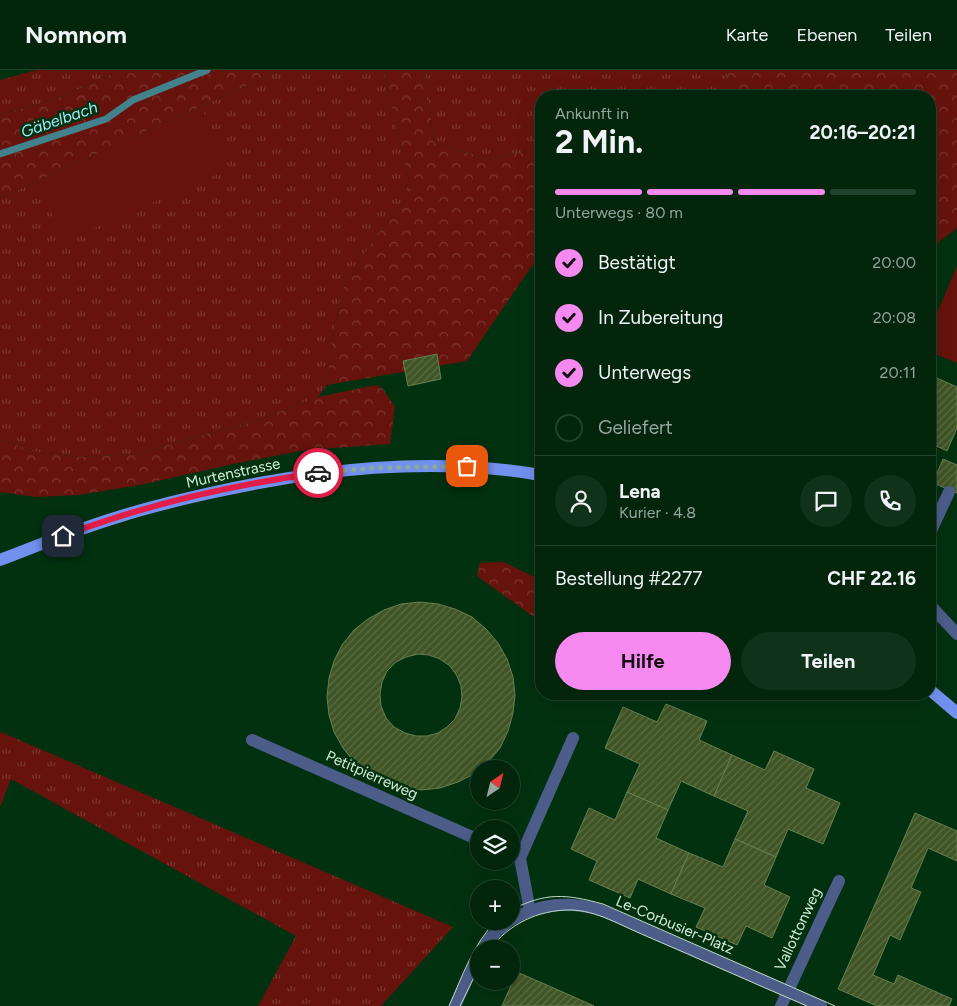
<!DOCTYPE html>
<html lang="de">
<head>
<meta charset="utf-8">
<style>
	body { margin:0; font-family:Figtree,sans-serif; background:#10311a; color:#f1f3f6; height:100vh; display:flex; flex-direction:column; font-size:19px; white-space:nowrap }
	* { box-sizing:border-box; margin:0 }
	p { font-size:16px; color:#96a59d }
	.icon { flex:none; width:28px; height:28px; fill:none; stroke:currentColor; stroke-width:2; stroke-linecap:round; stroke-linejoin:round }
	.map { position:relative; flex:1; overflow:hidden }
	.panel { position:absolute; left:535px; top:20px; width:401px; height:610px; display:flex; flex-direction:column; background:#02250c; border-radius:20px; box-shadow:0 5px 20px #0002,0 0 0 1px #23422d }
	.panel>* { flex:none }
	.needle { width:32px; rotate:35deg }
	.tools { position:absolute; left:470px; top:690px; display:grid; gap:10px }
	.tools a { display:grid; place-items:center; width:50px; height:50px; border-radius:50%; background:#02250c; box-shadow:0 5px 20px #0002,0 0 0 1px #23422d; font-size:25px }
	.pin { position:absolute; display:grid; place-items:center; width:42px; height:42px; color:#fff; margin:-21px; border-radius:10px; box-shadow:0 2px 8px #0006 }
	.courier { position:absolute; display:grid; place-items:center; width:50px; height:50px; margin:-25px; border:4px solid #e11d48; border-radius:50%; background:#fff; color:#222; box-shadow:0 1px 6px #0007 }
	.overview em { font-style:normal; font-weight:700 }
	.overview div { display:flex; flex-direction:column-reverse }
	.overview { display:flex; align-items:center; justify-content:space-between; height:85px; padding:0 20px }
	h1 { font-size:32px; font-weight:700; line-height:38px }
	.bar { display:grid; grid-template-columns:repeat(4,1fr); gap:8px 5px; align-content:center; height:60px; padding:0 20px }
	.bar i { height:6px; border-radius:4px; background:#23422d }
	.bar .on { background:#f589ef }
	.bar p { grid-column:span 4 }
	.line { display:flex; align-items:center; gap:12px; padding:0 20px; border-top:1px solid #23422d }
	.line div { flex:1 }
	.round { display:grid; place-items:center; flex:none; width:52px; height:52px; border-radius:26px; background:#10311a }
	ol { padding:0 20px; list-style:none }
	li { display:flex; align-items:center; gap:15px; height:55px }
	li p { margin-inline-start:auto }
	li .icon { padding:5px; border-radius:50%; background:#f589ef; color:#111; stroke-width:4 }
	li:last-child { color:#96a59d }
	li i { width:28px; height:28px; border:2px solid #23422d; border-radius:50% }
	.action { display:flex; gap:10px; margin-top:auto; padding:10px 20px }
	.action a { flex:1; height:58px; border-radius:30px; background:#f589ef; color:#111; font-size:20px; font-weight:700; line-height:58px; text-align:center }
	.action a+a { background:#10311a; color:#f1f3f6 }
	header { display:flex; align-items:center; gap:30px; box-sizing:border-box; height:70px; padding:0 25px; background:#02250c; border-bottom:1px solid #23422d }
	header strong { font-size:24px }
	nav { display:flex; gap:28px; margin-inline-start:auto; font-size:18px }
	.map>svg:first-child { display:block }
	.grass { fill:url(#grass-tufts) }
	.forest { fill:url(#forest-crowns) }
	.pitch { fill:#67130d }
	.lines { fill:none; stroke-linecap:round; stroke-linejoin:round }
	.stream { stroke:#41828c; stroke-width:7 }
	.building { fill:url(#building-hatch); stroke:#697f4f; fill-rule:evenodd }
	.minor { stroke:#4d5d8a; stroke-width:12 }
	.major { stroke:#7290ee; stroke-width:12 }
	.tram { stroke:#c0dac4; stroke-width:1 }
	.done { stroke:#8bab92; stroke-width:5; stroke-dasharray:0 9 }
	.route { stroke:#e11d48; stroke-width:6 }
	.labels { text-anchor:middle; stroke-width:5; stroke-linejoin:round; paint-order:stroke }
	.street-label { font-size:15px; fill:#d5edd8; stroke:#023110 }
	.water-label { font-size:16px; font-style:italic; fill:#9bebf8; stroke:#023110 }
</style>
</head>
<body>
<header>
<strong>Nomnom</strong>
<nav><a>Karte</a><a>Ebenen</a><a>Teilen</a></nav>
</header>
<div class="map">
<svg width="957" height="936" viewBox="0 0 957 936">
	<defs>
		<pattern id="grass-tufts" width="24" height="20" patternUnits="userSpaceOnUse" patternTransform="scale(1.25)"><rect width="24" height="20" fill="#67130d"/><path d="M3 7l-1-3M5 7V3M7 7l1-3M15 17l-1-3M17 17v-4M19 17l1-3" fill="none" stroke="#7c3630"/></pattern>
		<pattern id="forest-crowns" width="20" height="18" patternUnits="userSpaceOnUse" patternTransform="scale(1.25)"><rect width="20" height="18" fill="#67130d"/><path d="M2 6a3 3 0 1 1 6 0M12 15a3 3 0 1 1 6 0" fill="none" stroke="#7c3630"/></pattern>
		<pattern id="building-hatch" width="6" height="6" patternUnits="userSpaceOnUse" patternTransform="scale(1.25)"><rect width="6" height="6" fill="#405526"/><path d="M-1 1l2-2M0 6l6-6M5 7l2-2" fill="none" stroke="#5b6e45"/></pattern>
	</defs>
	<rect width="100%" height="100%" fill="#023110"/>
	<!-- grass -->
	<g class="grass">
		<polygon points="36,0 121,0 59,28 0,45 0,10"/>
		<polygon points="281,0 383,0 412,123 375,167 342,220 331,277 327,315 318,327 252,352 135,384 77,387 32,381 0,369 0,128"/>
		<polygon points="425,0 728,0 722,26 541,26 541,78 489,89 434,73"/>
		<polygon points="0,662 3,663 453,857 381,936 258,936 296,866 11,709 0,737"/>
	</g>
	<!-- forest -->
	<g class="forest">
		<polygon points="121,0 281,0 0,128 0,45 59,28"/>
		<polygon points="383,0 425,0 434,73 489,89 541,78 541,192 531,197 467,291 327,315 331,277 342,220 375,167 412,123"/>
		<polygon points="728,0 957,0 957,158 930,179 930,26 722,26"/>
		<polygon points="376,315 383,319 395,337 390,374 305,380 233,394 140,415 78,425 36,427 0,422 0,369 32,381 77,387 135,384 252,352 318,327"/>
		<polygon points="503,492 541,510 541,552 477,506 480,493"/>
	</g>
	<!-- pitch -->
	<g class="pitch">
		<polygon points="201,37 229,99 65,171 36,112"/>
		<polygon points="957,196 957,293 930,282 930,259"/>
	</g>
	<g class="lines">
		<!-- stream -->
		<polyline class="stream" points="0,84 106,49 133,30 207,0"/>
	</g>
	<!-- building -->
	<g class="building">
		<polygon points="437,284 441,309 408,316 403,291"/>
		<polygon points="930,305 957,317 957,358 947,381 930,373"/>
		<polygon points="943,389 957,395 957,423 933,413"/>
		<path d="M420,532L438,534L455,539L472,547L486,559L498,573L507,589L513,607L515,625L513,643L508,661L500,678L488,692L474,704L458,712L440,718L421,720L403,718L385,712L369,704L355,693L343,678L334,662L329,645L327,627L329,608L334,591L342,575L354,560L368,549L384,540L401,534ZM418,584L429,585L440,589L450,596L457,606L461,616L462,627L460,638L455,649L447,657L438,663L427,666H416L405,663L394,657L386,648L381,636L380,624L382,612L387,601L396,592L406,587Z"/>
		<polygon points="666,634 707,651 699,670 732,685 714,726 681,711 668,740 627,722 640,694 605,678 623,637 657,652"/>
		<polygon points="774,681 814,699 806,718 840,733 823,774 788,759 776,787 735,769 748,741 714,726 732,685 765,700"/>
		<polygon points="627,722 668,740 656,768 689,783 671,824 638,809 630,828 589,810 597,791 571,779 589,738 615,750"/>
		<polygon points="915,743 957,761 957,791 928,778 911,818 921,822 900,870 890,865 873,905 894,914 898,905 952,929 949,936 877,936 838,919"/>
		<polygon points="735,769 776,787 764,815 790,827 772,868 746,856 737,875 696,857 705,838 671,824 689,783 723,797"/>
		<polygon points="517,902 574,927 594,936 502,936"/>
	</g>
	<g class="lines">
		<!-- minor -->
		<g class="minor">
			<polyline points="930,463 949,422"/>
			<polyline points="930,535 957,564"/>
			<polyline points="252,670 479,770"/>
			<polyline points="520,788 573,668"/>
			<polyline points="520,788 530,841"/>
			<path d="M511,850C541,833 568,831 601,840L821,936"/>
			<polyline points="482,879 490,868 509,851"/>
			<polyline points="455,936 479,883"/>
			<polyline points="781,936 839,811"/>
		</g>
		<!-- major -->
		<g class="major">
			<path d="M0,490C39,475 78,459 118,447C148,437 179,430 210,423C318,399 430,386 541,405"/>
			<polyline points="930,620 957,643"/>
		</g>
		<!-- tram -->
		<g class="tram">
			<path d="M511,840C546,822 566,824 603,834L835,936"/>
			<path d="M490,879C509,854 538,840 570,840C596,840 622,856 646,866C700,889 753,913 807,936"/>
			<path d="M449,936C462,907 473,874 496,851"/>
			<polyline points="460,936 479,897"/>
		</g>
	</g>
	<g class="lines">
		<!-- done -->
		<polyline class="done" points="318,403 373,398 467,396"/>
		<!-- route -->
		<path class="route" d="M63,466C144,435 232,415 318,403"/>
	</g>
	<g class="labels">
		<!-- street labels -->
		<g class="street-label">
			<text transform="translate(233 403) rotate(-12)" y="5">Murtenstrasse</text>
			<text transform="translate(372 705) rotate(24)" y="5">Petitpierreweg</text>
			<text transform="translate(675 855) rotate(23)" y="5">Le-Corbusier-Platz</text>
			<text transform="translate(798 859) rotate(-65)" y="5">Vallottonweg</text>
		</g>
		<!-- water labels -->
		<g class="water-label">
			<text transform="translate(59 49) rotate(-19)" y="6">Gäbelbach</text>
		</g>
	</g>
</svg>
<div class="tools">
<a><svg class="needle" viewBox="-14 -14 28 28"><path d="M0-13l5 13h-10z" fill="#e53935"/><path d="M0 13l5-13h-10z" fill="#96a59d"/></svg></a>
<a><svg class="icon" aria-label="layers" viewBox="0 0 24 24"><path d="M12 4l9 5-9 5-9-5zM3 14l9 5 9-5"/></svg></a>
<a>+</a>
<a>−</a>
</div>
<div class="pin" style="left:467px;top:396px;background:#ea580c"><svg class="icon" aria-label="bag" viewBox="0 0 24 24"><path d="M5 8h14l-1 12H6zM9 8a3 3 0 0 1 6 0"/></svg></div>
<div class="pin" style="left:63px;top:466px;background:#1f2937"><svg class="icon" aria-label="home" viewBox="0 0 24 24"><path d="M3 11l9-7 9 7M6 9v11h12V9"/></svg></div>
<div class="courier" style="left:318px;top:403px"><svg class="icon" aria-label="car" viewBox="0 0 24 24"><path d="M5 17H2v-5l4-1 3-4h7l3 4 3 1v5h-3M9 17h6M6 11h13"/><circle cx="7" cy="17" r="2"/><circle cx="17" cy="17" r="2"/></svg></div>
<section class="panel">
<div class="overview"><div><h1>2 Min.</h1><p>Ankunft in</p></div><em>20:16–20:21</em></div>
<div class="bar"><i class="on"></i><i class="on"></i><i class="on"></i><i></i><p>Unterwegs · 80 m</p></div>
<ol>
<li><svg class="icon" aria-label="check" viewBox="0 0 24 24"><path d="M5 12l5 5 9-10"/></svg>Bestätigt<p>20:00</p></li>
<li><svg class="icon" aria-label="check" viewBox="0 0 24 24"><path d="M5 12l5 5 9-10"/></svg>In Zubereitung<p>20:08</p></li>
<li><svg class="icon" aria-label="check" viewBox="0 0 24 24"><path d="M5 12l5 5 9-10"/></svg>Unterwegs<p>20:11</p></li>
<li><i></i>Geliefert</li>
</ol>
<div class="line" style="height:90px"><a class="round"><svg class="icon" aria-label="person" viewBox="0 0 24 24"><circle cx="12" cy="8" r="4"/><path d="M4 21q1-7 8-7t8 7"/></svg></a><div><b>Lena</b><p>Kurier · 4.8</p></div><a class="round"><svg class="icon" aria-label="chat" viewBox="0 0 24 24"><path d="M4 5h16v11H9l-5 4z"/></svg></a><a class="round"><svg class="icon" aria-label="phone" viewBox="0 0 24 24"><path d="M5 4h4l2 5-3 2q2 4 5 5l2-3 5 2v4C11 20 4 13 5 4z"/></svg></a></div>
<div class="line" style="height:65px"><div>Bestellung #2277</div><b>CHF 22.16</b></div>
<div class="action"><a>Hilfe</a><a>Teilen</a></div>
</section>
</div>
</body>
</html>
